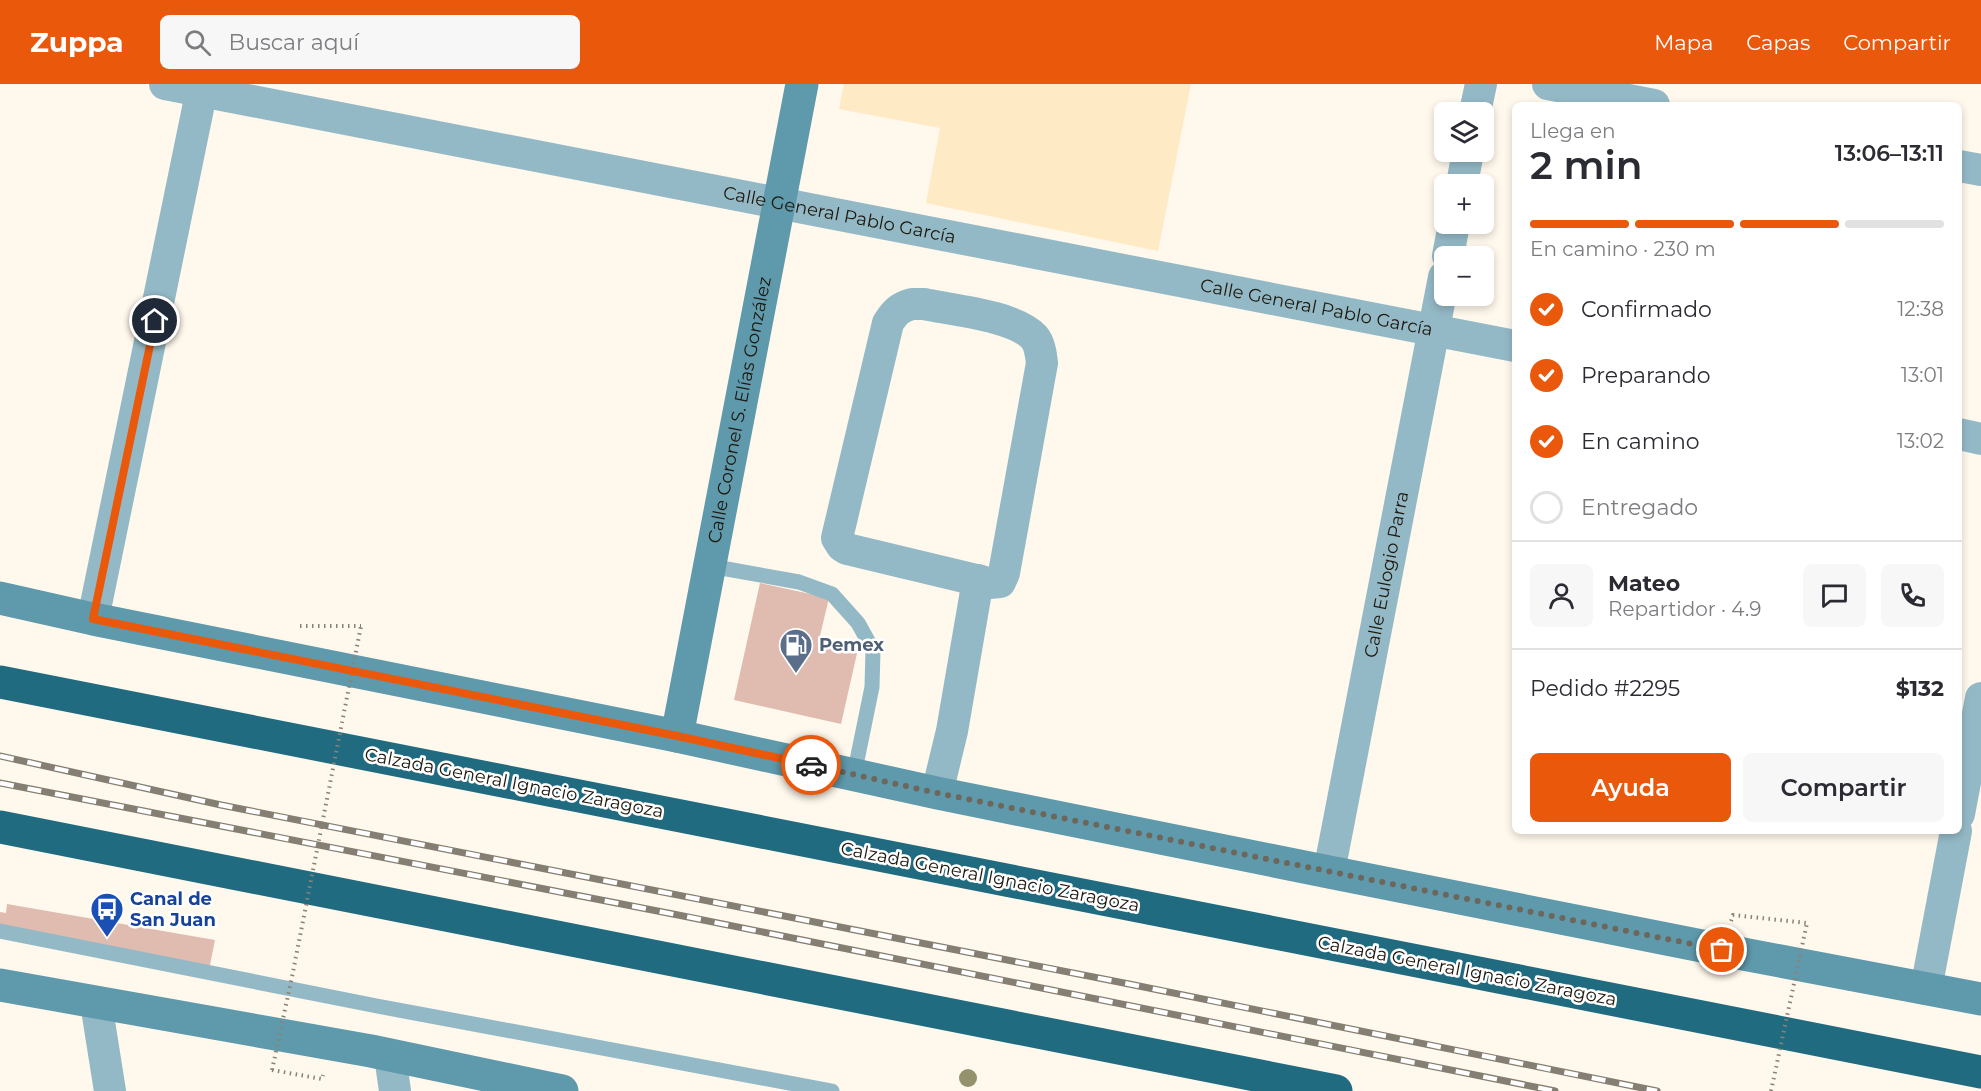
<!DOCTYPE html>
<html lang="es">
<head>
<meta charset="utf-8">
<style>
	body { margin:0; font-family:Montserrat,sans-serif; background:#f7f7f7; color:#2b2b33; height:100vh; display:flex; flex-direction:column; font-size:22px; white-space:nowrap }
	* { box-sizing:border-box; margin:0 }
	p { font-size:20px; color:#7c7c81 }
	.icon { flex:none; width:33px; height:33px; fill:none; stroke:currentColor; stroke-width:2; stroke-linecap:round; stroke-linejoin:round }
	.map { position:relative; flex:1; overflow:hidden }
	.drawer { position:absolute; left:1512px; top:18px; width:450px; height:732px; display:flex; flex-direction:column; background:#fff; border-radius:9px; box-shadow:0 3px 9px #0003 }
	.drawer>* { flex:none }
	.buttons { position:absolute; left:1434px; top:18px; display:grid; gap:12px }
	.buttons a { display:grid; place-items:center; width:60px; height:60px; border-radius:9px; background:#fff; box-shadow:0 3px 9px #0003; font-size:30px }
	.pin { position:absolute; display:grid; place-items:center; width:51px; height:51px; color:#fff; margin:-26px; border:3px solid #fff; border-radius:50%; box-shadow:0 2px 6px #0007 }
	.courier { position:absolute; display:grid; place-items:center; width:60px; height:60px; margin:-30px; border:4px solid #ea580c; border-radius:50%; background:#fff; color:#222; box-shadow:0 2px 8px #0007 }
	.head em { font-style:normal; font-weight:600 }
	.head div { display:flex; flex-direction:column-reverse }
	.head { display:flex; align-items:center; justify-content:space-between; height:102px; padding:0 18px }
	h1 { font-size:39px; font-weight:600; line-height:45px }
	.bar { display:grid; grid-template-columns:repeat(4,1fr); gap:9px 6px; align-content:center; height:72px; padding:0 18px }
	.bar i { height:8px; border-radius:4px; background:#e1e1e2 }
	.bar .active { background:#ea580c }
	.bar p { grid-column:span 4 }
	.line { display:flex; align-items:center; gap:15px; padding:0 18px; border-top:2px solid #e1e1e2 }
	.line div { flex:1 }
	.round { display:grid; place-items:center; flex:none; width:63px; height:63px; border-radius:9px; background:#f7f7f7 }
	ol { padding:0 18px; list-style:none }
	li { display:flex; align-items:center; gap:18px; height:66px }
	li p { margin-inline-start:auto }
	li .icon { padding:6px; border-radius:50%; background:#ea580c; color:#fff; stroke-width:4 }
	li:last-child { color:#7c7c81 }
	li i { width:33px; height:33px; border:3px solid #e1e1e2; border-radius:50% }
	.cta { display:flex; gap:12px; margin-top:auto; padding:12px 18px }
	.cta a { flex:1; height:69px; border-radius:9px; background:#ea580c; color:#fff; font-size:24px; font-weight:600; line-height:69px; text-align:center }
	.cta a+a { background:#f7f7f7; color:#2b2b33 }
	header { display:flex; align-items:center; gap:36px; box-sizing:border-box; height:84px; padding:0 30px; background:#ea580c; color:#fff }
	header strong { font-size:28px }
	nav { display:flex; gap:33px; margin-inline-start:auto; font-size:21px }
	.search { width:420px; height:54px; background:#f7f7f7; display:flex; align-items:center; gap:15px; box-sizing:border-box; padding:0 21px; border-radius:9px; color:#7c7c81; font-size:22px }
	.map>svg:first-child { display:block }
	.built { fill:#feeac4 }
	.building { fill:#dfbcaf }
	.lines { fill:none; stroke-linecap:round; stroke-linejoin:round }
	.path { stroke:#898277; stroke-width:4; stroke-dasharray:1.5 4.5; stroke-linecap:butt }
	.lane { stroke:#94b9c6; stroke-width:15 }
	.street { stroke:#94b9c6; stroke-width:32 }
	.secondary { stroke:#5f99ac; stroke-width:33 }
	.highway { stroke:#216b81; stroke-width:33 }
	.rail-casing { stroke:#857e73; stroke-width:7 }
	.rail { stroke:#fff; stroke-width:4.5; stroke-dasharray:14; stroke-linecap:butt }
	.path-bridge { stroke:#898277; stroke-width:4; stroke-dasharray:1.5 4.5; stroke-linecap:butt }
	.tree { fill:#93926c }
	.done { stroke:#6d665b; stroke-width:6; stroke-dasharray:0 10.8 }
	.route { stroke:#ea580c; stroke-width:8 }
	.labels { text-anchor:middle; stroke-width:5; stroke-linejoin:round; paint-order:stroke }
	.street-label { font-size:18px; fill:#1e180d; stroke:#fff }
	.service-label { font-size:18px; font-weight:bold; fill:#4e5e75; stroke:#fff; text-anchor:start }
	.transit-label { font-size:18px; font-weight:bold; fill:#164399; stroke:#fff; text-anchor:start }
</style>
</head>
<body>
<header>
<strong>Zuppa</strong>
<div class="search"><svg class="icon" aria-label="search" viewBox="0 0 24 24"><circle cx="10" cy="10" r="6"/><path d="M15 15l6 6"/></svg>Buscar aquí</div>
<nav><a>Mapa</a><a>Capas</a><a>Compartir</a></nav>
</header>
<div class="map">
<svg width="1981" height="1007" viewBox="0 0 1981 1007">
	<rect width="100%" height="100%" fill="#fff8ec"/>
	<!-- built -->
	<polygon class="built" points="844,0 1191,0 1158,167 926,119 940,44 839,25"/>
	<!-- building -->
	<g class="building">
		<polygon points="760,499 829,514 819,556 858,565 841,640 734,616"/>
		<polygon points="7,820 215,856 209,886 0,840 0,828 6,829"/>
	</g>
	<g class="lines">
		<!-- path -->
		<g class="path">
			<polyline points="300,542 361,542"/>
			<polyline points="1731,837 1733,831 1807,839"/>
			<polyline points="272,986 322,995 323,991"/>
		</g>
		<!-- lane -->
		<g class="lane">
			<polyline points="710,482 799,498 832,510 858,539 873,566 872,603 854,691"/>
			<polyline points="0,847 377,922 832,1007"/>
		</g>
		<!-- street -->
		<g class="street">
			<path id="s1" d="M165,0L1515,262"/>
			<polyline points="1548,0 1654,21"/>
			<polyline points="1475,28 1481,0"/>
			<polyline points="1959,82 1981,86"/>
			<polyline points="1462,100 1468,68"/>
			<polyline points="1448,172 1454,140"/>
			<path d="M912,220H924C953,226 1015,232 1034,253C1040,260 1041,271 1042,279L1004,489L1000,498L989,499L847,465L842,462L837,454L888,239C895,228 900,223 912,220Z"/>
			<polyline points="1959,350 1981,355"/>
			<polyline points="93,535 203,0"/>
			<polyline points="937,709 952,647 978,496"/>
			<polyline points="1959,730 1981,614"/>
			<path id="s2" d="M1329,788L1444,193"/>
			<polyline points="1926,905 1956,747"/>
			<polyline points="96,919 110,1007"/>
			<polyline points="390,972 395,1007"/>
		</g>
		<!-- secondary -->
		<g class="secondary">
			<polyline points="0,514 93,535 677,652 937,709 1329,788 1722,866 1981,915"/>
			<path id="s3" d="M677,652L802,0"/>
			<polyline points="0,901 371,967 562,1007"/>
		</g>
		<!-- highway -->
		<g class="highway">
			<polyline points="0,598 1981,988"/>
			<polyline points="0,743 1336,1007"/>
		</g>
		<defs>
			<g id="rail">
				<polyline points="0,672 221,721 1129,900 1657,1007"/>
				<polyline points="0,699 678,831 1555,1007"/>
			</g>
		</defs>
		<!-- rail casing -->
		<use href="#rail" class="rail-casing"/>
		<!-- rail -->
		<use href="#rail" class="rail"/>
		<!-- path-bridge -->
		<g class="path-bridge">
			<polyline points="272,986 292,893 361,542"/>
			<polyline points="1771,1007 1807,839"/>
		</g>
	</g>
	<!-- trees -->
	<circle class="tree" cx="968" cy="994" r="9"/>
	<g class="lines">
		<!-- done -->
		<polyline class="done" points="811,681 937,709 1722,866"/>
		<!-- route -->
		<polyline class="route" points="155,237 93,535 677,652 811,681"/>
	</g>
	<!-- icons -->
	<defs>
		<symbol id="fuel-pin" viewBox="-11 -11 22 30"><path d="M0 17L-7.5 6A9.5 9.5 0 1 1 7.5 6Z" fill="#5c6f8a" stroke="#fff"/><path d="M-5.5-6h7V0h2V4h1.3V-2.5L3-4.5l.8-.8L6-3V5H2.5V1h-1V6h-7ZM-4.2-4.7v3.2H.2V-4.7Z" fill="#fff"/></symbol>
		<symbol id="bus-pin" viewBox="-11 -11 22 30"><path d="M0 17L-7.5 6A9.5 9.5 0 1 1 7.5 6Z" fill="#1a4fb4" stroke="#fff"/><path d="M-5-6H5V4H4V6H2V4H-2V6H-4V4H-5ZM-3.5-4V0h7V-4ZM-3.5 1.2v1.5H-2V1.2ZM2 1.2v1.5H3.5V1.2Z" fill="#fff"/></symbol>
	</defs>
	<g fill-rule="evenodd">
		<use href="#fuel-pin" x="777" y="542" width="38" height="52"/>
		<use href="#bus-pin" x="88" y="806" width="38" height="52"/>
	</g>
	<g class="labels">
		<!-- street labels -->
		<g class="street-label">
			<text dy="6" stroke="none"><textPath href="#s1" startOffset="687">Calle General Pablo García</textPath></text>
			<text dy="6" stroke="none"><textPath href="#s1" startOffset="1173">Calle General Pablo García</textPath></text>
			<text dy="6" stroke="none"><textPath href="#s3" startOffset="332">Calle Coronel S. Elías González</textPath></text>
			<text dy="6" stroke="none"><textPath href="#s2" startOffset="303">Calle Eulogio Parra</textPath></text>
			<text transform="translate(514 699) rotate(11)" y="6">Calzada General Ignacio Zaragoza</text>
			<text transform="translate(990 793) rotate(11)" y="6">Calzada General Ignacio Zaragoza</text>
			<text transform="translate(1467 887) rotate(11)" y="6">Calzada General Ignacio Zaragoza</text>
		</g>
		<!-- service labels -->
		<g class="service-label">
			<text x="819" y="567">Pemex</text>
		</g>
		<!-- transit labels -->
		<g class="transit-label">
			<text x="130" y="821">Canal de<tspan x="130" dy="21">San Juan</tspan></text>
		</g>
	</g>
</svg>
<div class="buttons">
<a><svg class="icon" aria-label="layers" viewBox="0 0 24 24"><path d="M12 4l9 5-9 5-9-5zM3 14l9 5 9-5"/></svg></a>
<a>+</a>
<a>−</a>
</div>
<div class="pin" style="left:1722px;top:866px;background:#ea580c"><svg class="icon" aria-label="bag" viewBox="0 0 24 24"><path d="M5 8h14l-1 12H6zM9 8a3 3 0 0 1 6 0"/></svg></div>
<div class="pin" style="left:155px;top:237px;background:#1f2937"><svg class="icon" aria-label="home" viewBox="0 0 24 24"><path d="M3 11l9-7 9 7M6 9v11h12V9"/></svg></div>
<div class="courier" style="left:811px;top:681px"><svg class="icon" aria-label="car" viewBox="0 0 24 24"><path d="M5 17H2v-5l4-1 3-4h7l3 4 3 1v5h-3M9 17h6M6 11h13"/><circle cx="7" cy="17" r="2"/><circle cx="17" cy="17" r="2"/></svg></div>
<section class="drawer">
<div class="head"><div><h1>2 min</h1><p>Llega en</p></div><em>13:06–13:11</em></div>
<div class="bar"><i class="active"></i><i class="active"></i><i class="active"></i><i></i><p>En camino · 230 m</p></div>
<ol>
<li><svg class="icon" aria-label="check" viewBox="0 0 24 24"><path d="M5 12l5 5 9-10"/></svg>Confirmado<p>12:38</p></li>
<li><svg class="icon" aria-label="check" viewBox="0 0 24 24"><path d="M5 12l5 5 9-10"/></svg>Preparando<p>13:01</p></li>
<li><svg class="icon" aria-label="check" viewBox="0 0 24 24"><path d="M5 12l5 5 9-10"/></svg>En camino<p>13:02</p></li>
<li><i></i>Entregado</li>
</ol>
<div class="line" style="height:108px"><a class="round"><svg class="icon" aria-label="person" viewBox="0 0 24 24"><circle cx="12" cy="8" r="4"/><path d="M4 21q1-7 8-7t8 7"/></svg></a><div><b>Mateo</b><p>Repartidor · 4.9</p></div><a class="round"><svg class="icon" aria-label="chat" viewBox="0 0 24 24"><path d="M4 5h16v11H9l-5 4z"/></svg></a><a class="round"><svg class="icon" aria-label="phone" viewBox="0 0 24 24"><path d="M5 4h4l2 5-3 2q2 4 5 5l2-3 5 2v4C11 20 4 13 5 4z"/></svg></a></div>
<div class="line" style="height:78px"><div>Pedido #2295</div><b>$132</b></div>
<div class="cta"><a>Ayuda</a><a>Compartir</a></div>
</section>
</div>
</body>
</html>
